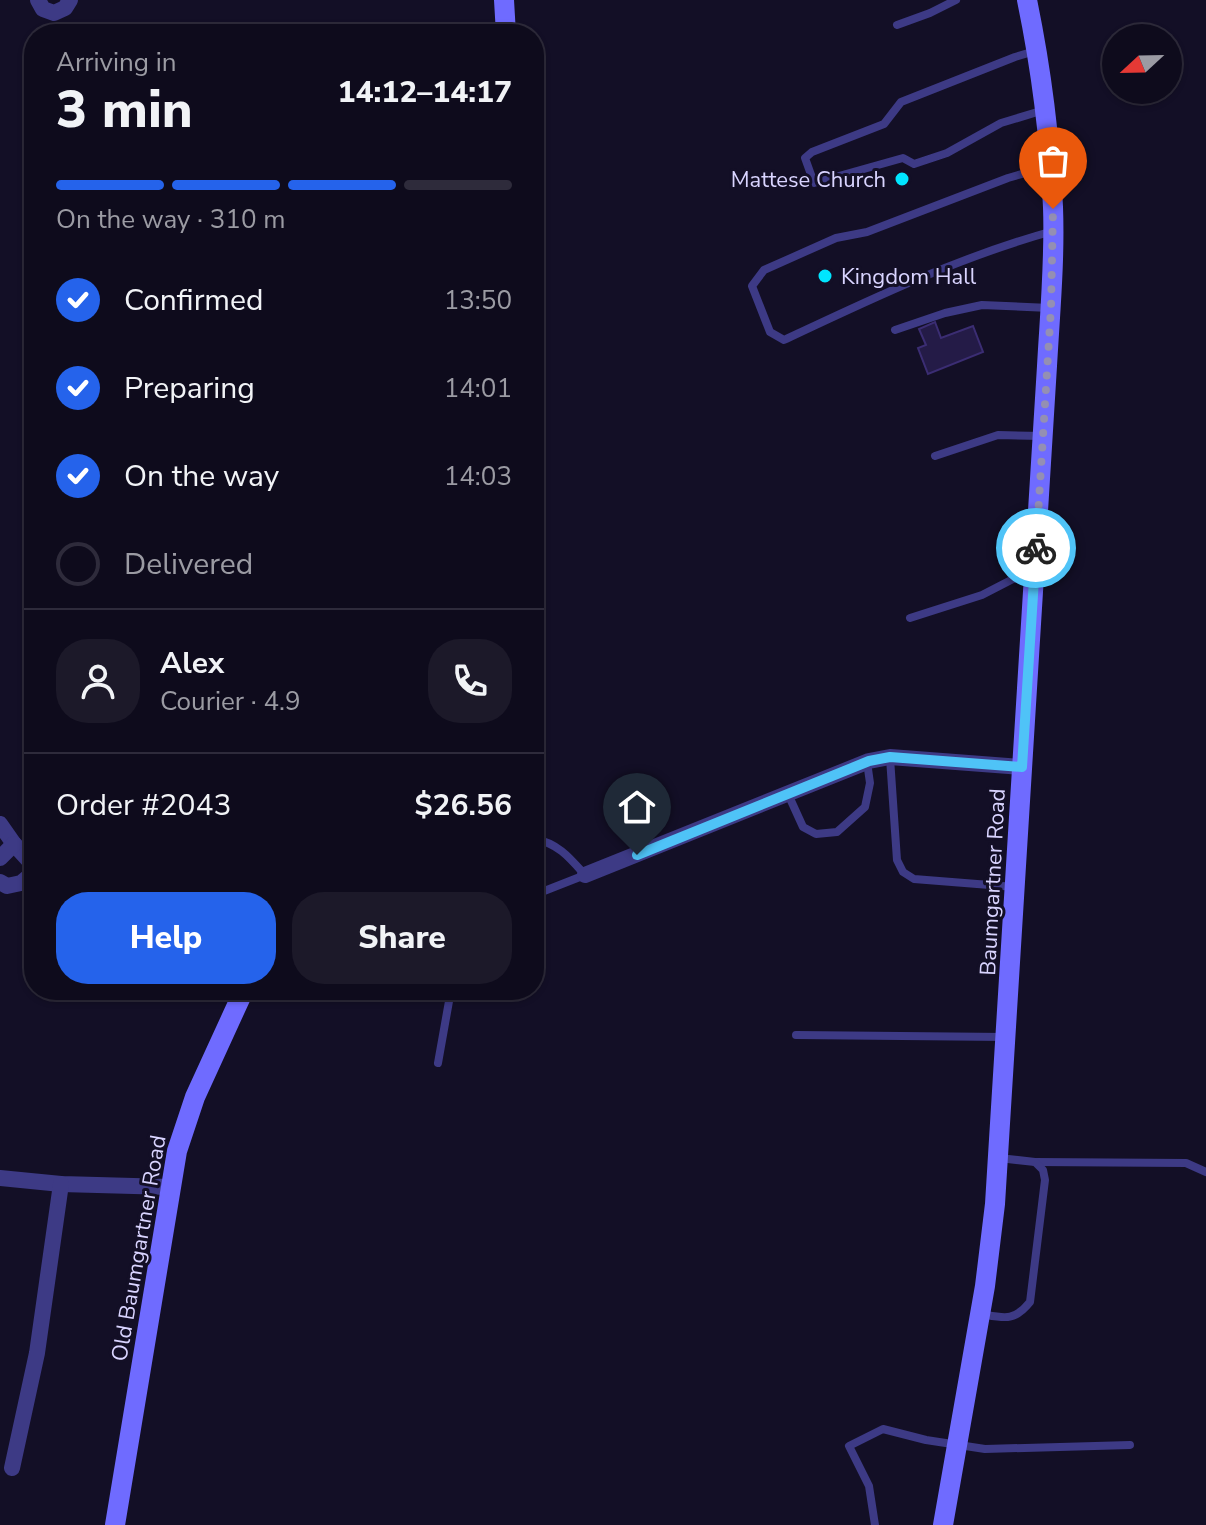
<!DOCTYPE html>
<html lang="en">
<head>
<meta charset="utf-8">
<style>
	body { margin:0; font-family:"Nunito Sans",sans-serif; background:#1c1929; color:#f1f3f6; height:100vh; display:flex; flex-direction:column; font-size:30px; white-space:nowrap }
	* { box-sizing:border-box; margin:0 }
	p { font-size:26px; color:#9b9ba3 }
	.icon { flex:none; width:44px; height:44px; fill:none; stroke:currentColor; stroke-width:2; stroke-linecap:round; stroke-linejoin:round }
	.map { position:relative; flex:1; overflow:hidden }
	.panel { position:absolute; left:24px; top:24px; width:520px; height:976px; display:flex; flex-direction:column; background:#0e0b1c; border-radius:32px; box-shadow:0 2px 6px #0004,0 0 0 2px #2e2b3b }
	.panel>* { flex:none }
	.needle { width:52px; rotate:248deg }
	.controls { position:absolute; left:1102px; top:24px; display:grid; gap:16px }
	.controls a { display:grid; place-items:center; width:80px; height:80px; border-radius:50%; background:#0e0b1c; box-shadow:0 2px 6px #0004,0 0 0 2px #2e2b3b; font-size:40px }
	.pin { position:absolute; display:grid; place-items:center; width:68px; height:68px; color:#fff; margin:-82px -34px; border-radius:50% 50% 50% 0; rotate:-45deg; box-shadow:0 0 8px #0007 }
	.pin .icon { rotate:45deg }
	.courier { position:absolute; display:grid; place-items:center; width:80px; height:80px; margin:-40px; border:6px solid #4fc3f7; border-radius:50%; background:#fff; color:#222; box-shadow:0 2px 10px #0007 }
	.headline em { font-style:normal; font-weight:800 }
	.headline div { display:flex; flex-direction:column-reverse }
	.headline { display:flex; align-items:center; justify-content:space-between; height:136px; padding:0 32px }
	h1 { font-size:52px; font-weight:800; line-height:60px }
	.bar { display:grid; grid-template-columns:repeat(4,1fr); gap:12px 8px; align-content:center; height:96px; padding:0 32px }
	.bar i { height:10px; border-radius:6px; background:#2e2b3b }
	.bar .selected { background:#2563eb }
	.bar p { grid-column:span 4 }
	.line { display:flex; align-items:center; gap:20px; padding:0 32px; border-top:2px solid #2e2b3b }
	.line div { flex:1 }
	.round { display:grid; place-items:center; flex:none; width:84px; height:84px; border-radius:32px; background:#1c1929 }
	ol { padding:0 32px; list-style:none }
	li { display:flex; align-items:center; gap:24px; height:88px }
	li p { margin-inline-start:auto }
	li .icon { padding:8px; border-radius:50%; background:#2563eb; color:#fff; stroke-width:4 }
	li:last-child { color:#9b9ba3 }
	li i { width:44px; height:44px; border:4px solid #2e2b3b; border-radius:50% }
	.button { display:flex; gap:16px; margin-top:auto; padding:16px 32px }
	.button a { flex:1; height:92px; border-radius:32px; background:#2563eb; color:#fff; font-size:32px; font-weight:800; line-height:92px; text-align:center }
	.button a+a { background:#1c1929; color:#f1f3f6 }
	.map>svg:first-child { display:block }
	.building { fill:#241b47; stroke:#3b2d73; stroke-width:2 }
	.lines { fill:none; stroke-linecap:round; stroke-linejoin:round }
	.lane { stroke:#3d3a85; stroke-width:8 }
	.street { stroke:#3d3a85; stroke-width:16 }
	.secondary { stroke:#6f6bff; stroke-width:20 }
	.done { stroke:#948fb3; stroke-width:8; stroke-dasharray:0 14.4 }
	.route { stroke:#4fc3f7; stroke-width:10 }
	.poi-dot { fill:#00e5ff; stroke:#130f26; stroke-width:3 }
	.labels { text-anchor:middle; stroke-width:6; stroke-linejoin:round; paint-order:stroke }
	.poi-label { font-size:22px; fill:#d9d4ff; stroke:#130f26; text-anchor:end }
	.street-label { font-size:22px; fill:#d9d4ff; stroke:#130f26 }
</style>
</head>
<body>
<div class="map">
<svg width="1206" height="1525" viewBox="0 0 1206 1525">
	<rect width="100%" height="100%" fill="#130f26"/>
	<!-- building -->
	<polygon class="building" points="935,322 941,338 973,326 983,352 928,374 918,348 926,345 919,329"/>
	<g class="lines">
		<!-- lane -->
		<g class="lane">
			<polyline points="897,25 930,13 956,0"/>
			<polyline points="1035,51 1015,57 901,102 884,124 812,152 805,158 814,183 903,158 914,164 947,153 1001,123 1044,110"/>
			<path d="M1050,166L1008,178L867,232L836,238L764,270L752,286L770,332L784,340C871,299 959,257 1053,231"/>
			<polyline points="895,330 945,313 982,305 1050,308"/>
			<polyline points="935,456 998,435 1042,436"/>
			<polyline points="910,618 982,595 1013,579 1033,576"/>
			<polyline points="890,758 897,860 903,872 914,879 1015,887"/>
			<polyline points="788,794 803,827 816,834 837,832 865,807 870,783 867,762"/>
			<path d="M534,839C558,843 570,858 585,875L534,895"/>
			<polyline points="796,1035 1006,1037"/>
			<polyline points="438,1063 451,990"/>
			<polyline points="1035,1162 1186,1163 1206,1172"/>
			<path d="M981,1314C1004,1318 1014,1322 1030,1302L1045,1180L1043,1170L1035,1162L999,1158"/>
			<polyline points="875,1525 869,1486 849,1446 883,1429 926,1440 985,1449 1130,1445"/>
		</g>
		<!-- street -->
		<g class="street">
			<polyline points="38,0 43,9 54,13 65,8 70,0"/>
			<polyline points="0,824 14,844 34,866"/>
			<polyline points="0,858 14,844"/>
			<polyline points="585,875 869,761 890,757 1022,767"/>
			<polyline points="0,882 7,886 21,883 34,872"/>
			<polyline points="0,1178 61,1184 170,1187"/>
			<polyline points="12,1468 37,1353 61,1184"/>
		</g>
		<!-- secondary -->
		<g class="secondary">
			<polyline points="504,0 506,34"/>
			<polyline points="115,1525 177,1151 195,1097 244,990"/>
			<path d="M943,1525L985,1286L995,1204L1047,366C1050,313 1055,259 1053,207C1050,137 1041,68 1027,0"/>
		</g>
	</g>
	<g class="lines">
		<!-- done -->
		<polyline class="done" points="1036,548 1051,308 1053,209"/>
		<!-- route -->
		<polyline class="route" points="637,855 869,761 890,757 1022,767 1036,548"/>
	</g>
	<!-- markers -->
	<g class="poi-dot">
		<circle cx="902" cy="179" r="8"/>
		<circle cx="825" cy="276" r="8"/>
	</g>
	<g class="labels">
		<!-- poi labels -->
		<g class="poi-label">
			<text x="886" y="187">Mattese Church</text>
			<text x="841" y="284" text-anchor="start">Kingdom Hall</text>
		</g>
		<!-- street labels -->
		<g class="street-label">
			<text transform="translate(992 882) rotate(-87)" y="8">Baumgartner Road</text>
			<text transform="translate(138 1248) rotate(-80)" y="8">Old Baumgartner Road</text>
		</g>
	</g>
</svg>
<div class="controls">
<a><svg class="needle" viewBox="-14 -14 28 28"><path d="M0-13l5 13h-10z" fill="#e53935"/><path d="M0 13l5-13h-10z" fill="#9b9ba3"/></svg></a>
</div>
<div class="pin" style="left:1053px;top:209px;background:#ea580c"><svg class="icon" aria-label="bag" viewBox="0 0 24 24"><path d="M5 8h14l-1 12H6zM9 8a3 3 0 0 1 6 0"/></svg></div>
<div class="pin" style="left:637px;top:855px;background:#1f2937"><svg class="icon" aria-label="home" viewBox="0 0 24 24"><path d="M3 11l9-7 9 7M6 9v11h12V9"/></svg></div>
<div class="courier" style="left:1036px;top:548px"><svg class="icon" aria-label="bike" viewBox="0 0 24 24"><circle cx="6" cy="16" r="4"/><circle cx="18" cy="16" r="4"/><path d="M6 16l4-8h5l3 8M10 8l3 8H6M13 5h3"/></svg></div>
<section class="panel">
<div class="headline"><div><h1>3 min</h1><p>Arriving in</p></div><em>14:12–14:17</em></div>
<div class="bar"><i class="selected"></i><i class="selected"></i><i class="selected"></i><i></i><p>On the way · 310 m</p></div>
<ol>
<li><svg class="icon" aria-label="check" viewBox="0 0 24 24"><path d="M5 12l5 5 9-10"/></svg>Confirmed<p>13:50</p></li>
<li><svg class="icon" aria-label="check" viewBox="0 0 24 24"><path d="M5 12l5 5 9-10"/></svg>Preparing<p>14:01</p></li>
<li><svg class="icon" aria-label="check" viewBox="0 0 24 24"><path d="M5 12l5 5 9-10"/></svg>On the way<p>14:03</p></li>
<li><i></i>Delivered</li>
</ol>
<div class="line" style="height:144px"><a class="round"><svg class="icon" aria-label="person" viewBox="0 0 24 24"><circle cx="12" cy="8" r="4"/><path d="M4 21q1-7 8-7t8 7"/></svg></a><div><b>Alex</b><p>Courier · 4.9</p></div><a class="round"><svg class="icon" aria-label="phone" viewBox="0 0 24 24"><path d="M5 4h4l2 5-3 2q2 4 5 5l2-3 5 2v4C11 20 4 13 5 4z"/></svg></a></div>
<div class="line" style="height:104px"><div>Order #2043</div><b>$26.56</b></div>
<div class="button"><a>Help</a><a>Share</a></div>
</section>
</div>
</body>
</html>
